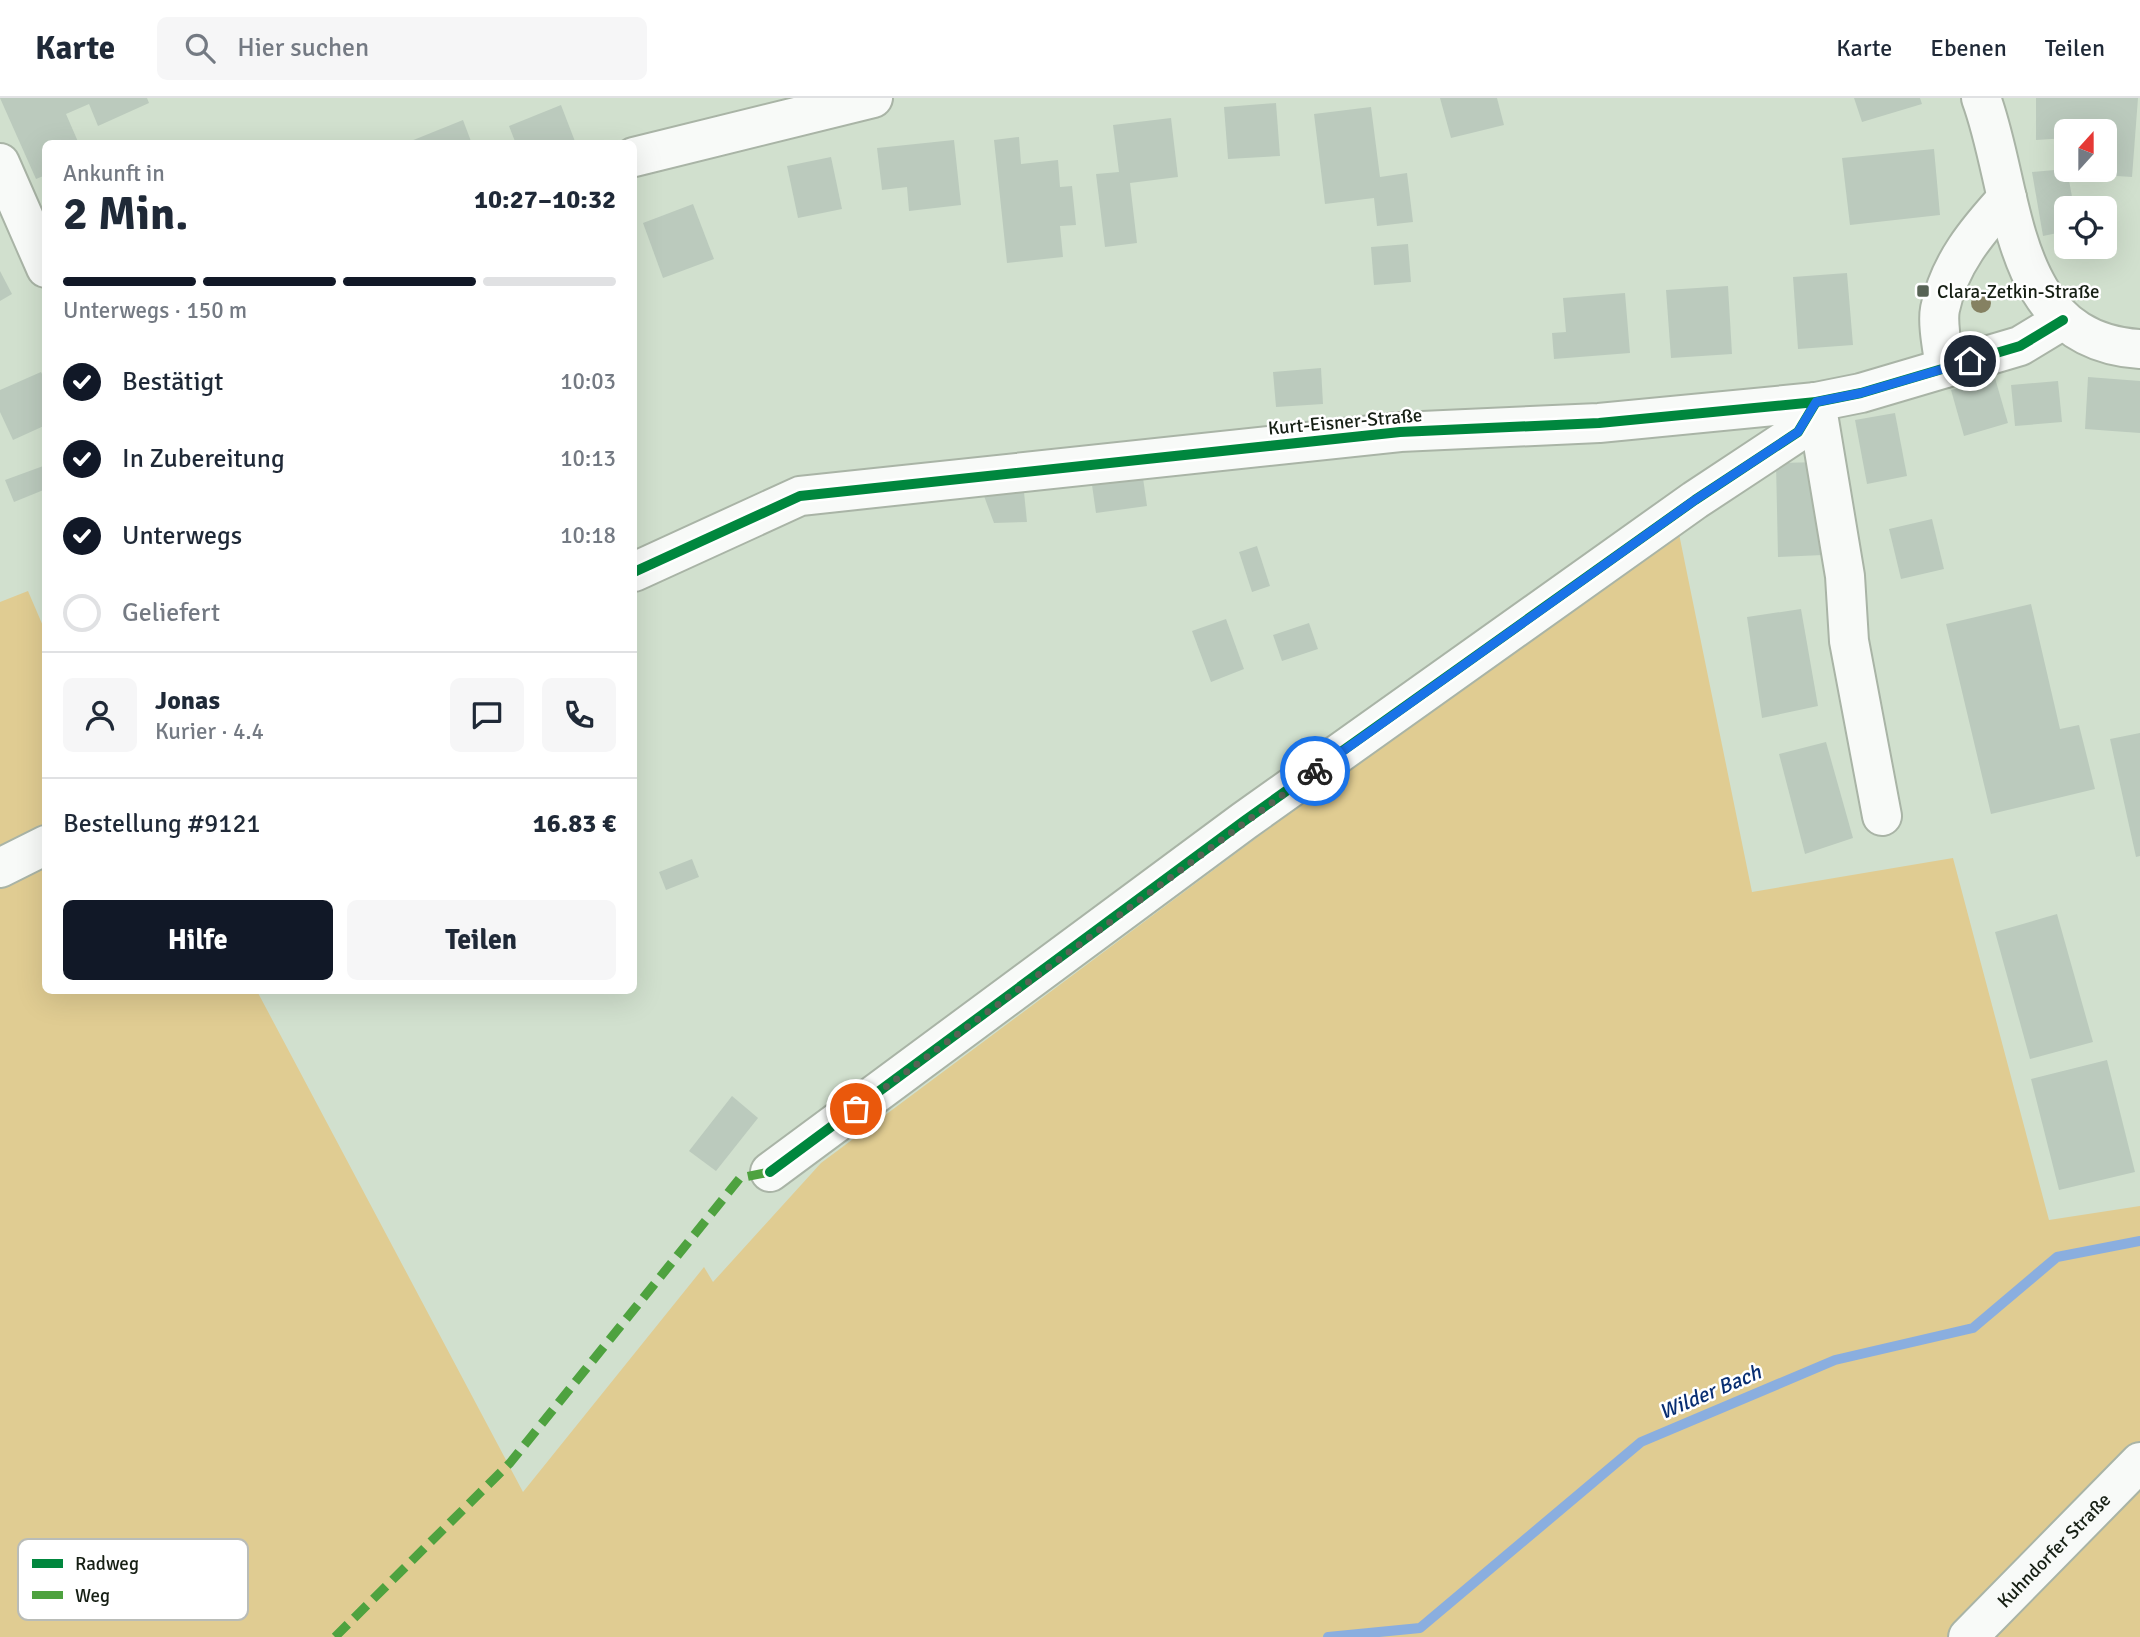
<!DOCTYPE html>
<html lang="de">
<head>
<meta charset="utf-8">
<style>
	body { margin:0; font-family:Signika,sans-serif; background:#f6f6f7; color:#1f2937; height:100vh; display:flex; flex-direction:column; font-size:26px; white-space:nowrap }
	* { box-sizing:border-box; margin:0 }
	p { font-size:23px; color:#747a83 }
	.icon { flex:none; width:38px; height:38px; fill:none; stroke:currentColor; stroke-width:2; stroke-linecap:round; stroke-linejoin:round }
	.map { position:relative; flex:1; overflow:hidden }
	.drawer { position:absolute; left:42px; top:42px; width:595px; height:854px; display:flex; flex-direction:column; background:#fff; border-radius:10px; box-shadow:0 7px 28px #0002 }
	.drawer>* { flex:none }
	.needle { width:46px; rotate:21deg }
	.tools { position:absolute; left:2054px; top:21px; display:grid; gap:14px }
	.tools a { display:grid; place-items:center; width:63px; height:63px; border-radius:10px; background:#fff; box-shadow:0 7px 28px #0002; font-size:35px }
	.pin { position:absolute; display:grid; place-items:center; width:60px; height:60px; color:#fff; margin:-30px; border:4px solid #fff; border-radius:50%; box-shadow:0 2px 7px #0007 }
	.courier { position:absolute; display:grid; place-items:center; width:70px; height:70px; margin:-35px; border:5px solid #1a73e8; border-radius:50%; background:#fff; color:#222; box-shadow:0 2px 9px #0007 }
	.summary em { font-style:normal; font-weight:800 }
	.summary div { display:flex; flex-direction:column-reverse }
	.summary { display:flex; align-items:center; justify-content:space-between; height:119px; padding:0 21px }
	h1 { font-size:46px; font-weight:800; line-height:52px }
	.bar { display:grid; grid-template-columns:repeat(4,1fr); gap:10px 7px; align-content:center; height:84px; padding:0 21px }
	.bar i { height:9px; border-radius:5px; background:#e0e1e3 }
	.bar .on { background:#111827 }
	.bar p { grid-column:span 4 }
	.line { display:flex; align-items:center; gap:18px; padding:0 21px; border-top:2px solid #e0e1e3 }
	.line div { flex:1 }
	.round { display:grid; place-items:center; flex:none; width:74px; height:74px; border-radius:10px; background:#f6f6f7 }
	ol { padding:0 21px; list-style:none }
	li { display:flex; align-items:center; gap:21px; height:77px }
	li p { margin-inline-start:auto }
	li .icon { padding:7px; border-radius:50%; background:#111827; color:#fff; stroke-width:4 }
	li:last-child { color:#747a83 }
	li i { width:38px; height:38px; border:4px solid #e0e1e3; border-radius:50% }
	.primary-button { display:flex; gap:14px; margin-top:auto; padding:14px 21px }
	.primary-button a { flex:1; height:80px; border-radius:10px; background:#111827; color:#fff; font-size:28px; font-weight:800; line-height:80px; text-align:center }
	.primary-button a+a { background:#f6f6f7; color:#1f2937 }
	header { display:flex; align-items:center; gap:42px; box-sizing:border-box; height:98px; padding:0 35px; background:#fff; border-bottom:2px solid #e0e1e3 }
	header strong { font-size:33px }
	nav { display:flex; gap:38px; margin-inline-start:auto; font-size:24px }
	.search { width:490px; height:63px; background:#f6f6f7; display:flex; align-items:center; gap:18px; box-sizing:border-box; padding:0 24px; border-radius:10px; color:#747a83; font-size:26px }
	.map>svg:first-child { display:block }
	.green { fill:#e0cc92 }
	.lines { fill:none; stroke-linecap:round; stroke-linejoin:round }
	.stream { stroke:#8aaedf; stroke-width:10 }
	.building { fill:#bbcabd }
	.minor-casing { stroke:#a9b4a6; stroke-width:42 }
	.minor { stroke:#f8faf8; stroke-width:38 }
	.quiet { stroke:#4ea23f; stroke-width:9; stroke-dasharray:18 9; stroke-linecap:butt }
	.cycleway-casing { stroke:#fff; stroke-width:15 }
	.cycleway { stroke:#00873e; stroke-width:10 }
	.tree { fill:#858162 }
	.done { stroke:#576355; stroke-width:7; stroke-dasharray:0 12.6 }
	.route { stroke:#1a73e8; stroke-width:9 }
	.poi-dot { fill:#576355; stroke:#fff; stroke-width:2.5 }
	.labels { text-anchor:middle; stroke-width:5; stroke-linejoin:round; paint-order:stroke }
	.poi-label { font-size:19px; fill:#161f14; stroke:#fff; text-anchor:start }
	.street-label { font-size:19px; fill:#161f14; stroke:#fff }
	.water-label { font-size:21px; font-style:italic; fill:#082e72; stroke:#fff }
	.key { fill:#fff; stroke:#b9bcb8; stroke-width:2 }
	.key-label { font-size:19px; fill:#161f14 }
</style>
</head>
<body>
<header>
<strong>Karte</strong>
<div class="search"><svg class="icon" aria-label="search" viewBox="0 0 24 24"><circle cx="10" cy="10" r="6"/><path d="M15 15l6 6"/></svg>Hier suchen</div>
<nav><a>Karte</a><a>Ebenen</a><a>Teilen</a></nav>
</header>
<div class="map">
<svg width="2140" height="1539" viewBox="0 0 2140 1539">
	<rect width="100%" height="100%" fill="#d1e0ce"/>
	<!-- green -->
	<polygon class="green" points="1677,426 1752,794 1953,760 2049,1122 2140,1108 2140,1539 0,1539 0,504 28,493 46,535 46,892 257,893 523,1394 704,1169 713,1184 821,1065"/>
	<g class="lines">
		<!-- stream -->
		<polyline class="stream" points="1328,1539 1420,1530 1641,1344 1835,1262 1973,1230 2057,1159 2140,1143"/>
	</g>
	<!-- building -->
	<g class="building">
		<polygon points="0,0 147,0 149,5 98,28 89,6 66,16 79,46 46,46 46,77 36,81"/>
		<polygon points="1440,0 1497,0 1504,27 1451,40"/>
		<polygon points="1854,0 1920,0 1922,6 1862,24"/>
		<polygon points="2036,0 2138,0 2132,79 2086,76 2085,72 2105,72 2105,33 2067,33 2067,40 2036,42"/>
		<polygon points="1276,5 1280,58 1228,61 1224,9"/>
		<polygon points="561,7 576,46 516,46 509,28"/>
		<polygon points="1371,9 1380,79 1407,75 1413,124 1377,128 1374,100 1325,106 1314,16"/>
		<polygon points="1171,20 1178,79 1130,85 1137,145 1105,149 1096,76 1119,74 1113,27"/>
		<polygon points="463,22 472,46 406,46 406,45"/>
		<polygon points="1019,39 1021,66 1058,62 1060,89 1072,88 1076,127 1060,128 1063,159 1007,165 994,42"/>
		<polygon points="954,42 961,107 909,113 907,89 882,92 877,50"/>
		<polygon points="1934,51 1940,117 1850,127 1842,60"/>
		<polygon points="831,59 842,111 798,120 787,68"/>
		<polygon points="2067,71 2074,110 2067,110 2067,133 2043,138 2032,74"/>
		<polygon points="693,106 714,161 663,180 643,125"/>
		<polygon points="1408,146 1411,184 1374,187 1371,149"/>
		<polygon points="0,173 12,196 0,203"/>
		<polygon points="1847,175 1853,247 1798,251 1793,179"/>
		<polygon points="1728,188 1732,256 1671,260 1666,192"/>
		<polygon points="1625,195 1630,255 1554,261 1552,235 1566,234 1563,200"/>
		<polygon points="1321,270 1323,306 1276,309 1273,274"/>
		<polygon points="41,274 46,284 46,327 13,342 0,314 0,292"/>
		<polygon points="2088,279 2140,283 2140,335 2085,331"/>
		<polygon points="1995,280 2008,325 1964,338 1951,292"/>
		<polygon points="2058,283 2062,324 2015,328 2011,287"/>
		<polygon points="1895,315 1907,378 1867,386 1855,322"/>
		<polygon points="1822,364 1823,457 1778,459 1776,365"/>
		<polygon points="46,367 46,391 14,404 5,382"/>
		<polygon points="1143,380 1147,408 1096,415 1092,387"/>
		<polygon points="1024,394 1027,424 994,425 984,398"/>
		<polygon points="1932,421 1944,471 1901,481 1889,431"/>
		<polygon points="1257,448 1270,488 1252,494 1239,454"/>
		<polygon points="2031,506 2060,631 2079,627 2095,691 1991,716 1946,526"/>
		<polygon points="1801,511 1818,608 1762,620 1747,519"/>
		<polygon points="1226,521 1244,571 1211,584 1192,533"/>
		<polygon points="1309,525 1318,551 1282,563 1273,537"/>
		<polygon points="2140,635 2140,758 2136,759 2110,641"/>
		<polygon points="1826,644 1853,740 1805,756 1779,656"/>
		<polygon points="692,761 699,779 666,792 659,774"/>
		<polygon points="2057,816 2093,944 2030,961 1995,834"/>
		<polygon points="2107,962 2135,1074 2059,1092 2031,981"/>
		<polygon points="732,998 758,1020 716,1073 689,1053"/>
	</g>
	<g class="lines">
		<defs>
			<g id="minor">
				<path d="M1981,0C2016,93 2006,243 2140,251"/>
				<polyline points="634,59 873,0"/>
				<polyline points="0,65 46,170"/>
				<path d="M1945,270C1943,254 1937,226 1940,211C1949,166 1977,133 2007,100"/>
				<polyline points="1816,304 1845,478 1849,543 1882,718"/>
				<polyline points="634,474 800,398 1400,334 1599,325 1816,304 1861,295 2020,248 2063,222"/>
				<polyline points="0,770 46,747"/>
				<polyline points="770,1074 1244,723 1695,402 1798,334 1816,304"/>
				<path id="s1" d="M1968,1539L2140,1364"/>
			</g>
		</defs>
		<!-- minor casing -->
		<use href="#minor" class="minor-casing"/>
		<!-- minor -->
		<use href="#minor" class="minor"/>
		<!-- quiet -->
		<polyline class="quiet" points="335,1539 510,1365 740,1080 770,1074"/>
		<defs>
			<g id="cycleway">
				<polyline points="634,474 800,398 1400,334 1599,325 1816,304 1861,295 2020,248 2063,222"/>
				<polyline points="770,1074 1244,723 1695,402 1798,334 1816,304"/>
			</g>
		</defs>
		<!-- cycleway casing -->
		<use href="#cycleway" class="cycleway-casing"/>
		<!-- cycleway -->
		<use href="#cycleway" class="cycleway"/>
	</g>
	<!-- trees -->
	<circle class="tree" cx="1981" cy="205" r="10"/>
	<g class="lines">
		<!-- done -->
		<polyline class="done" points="856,1011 1315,673"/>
		<!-- route -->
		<polyline class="route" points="1315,673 1695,402 1798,334 1816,304 1861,295 1970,263"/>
	</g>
	<!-- markers -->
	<rect class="poi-dot" x="1916" y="186" width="14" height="14" rx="3.5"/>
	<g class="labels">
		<!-- poi labels -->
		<g class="poi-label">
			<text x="1937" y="200">Clara-Zetkin-Straße</text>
		</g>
		<!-- street labels -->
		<g class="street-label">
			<text transform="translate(1345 323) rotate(-5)" y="7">Kurt-Eisner-Straße</text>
			<text dy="7" stroke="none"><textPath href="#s1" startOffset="122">Kuhndorfer Straße</textPath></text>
		</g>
		<!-- water labels -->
		<g class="water-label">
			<text transform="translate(1710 1294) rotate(-23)" y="7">Wilder Bach</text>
		</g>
	</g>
	<!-- legend -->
	<rect x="18" y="1441" width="230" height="81" rx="10" class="key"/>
	<rect x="32" y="1461" width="31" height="9" fill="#00873e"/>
	<rect x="32" y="1493" width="31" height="8" fill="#4ea23f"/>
	<g class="key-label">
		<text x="75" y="1472">Radweg</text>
		<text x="75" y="1504">Weg</text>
	</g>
</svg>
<div class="tools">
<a><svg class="needle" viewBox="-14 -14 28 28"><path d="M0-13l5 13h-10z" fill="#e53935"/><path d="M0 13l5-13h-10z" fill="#747a83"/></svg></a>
<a><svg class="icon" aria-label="locate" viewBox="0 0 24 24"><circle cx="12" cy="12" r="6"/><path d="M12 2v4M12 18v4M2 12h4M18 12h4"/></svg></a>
</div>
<div class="pin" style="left:856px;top:1011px;background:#ea580c"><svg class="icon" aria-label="bag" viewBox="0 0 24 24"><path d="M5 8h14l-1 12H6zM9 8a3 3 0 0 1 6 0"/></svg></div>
<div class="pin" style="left:1970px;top:263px;background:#1f2937"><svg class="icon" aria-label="home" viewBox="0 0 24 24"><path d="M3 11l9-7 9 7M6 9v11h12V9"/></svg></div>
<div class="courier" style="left:1315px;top:673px"><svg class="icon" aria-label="bike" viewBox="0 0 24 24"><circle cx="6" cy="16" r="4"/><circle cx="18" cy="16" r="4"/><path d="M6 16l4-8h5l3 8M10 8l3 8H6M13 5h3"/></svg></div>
<section class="drawer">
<div class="summary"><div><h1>2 Min.</h1><p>Ankunft in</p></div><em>10:27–10:32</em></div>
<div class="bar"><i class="on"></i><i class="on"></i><i class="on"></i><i></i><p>Unterwegs · 150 m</p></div>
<ol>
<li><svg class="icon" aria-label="check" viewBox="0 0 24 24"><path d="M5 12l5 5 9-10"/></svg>Bestätigt<p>10:03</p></li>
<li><svg class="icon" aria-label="check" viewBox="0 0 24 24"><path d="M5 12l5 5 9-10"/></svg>In Zubereitung<p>10:13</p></li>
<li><svg class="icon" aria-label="check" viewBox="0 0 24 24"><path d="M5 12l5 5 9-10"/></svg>Unterwegs<p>10:18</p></li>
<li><i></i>Geliefert</li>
</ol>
<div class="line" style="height:126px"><a class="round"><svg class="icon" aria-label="person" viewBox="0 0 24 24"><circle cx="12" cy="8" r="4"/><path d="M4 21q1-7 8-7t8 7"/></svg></a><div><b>Jonas</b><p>Kurier · 4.4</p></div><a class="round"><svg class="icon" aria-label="chat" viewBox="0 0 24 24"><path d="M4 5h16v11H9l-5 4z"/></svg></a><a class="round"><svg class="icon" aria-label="phone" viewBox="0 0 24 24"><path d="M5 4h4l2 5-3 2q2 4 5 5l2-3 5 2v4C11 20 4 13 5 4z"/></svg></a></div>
<div class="line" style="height:91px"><div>Bestellung #9121</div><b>16.83 €</b></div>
<div class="primary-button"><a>Hilfe</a><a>Teilen</a></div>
</section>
</div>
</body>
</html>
